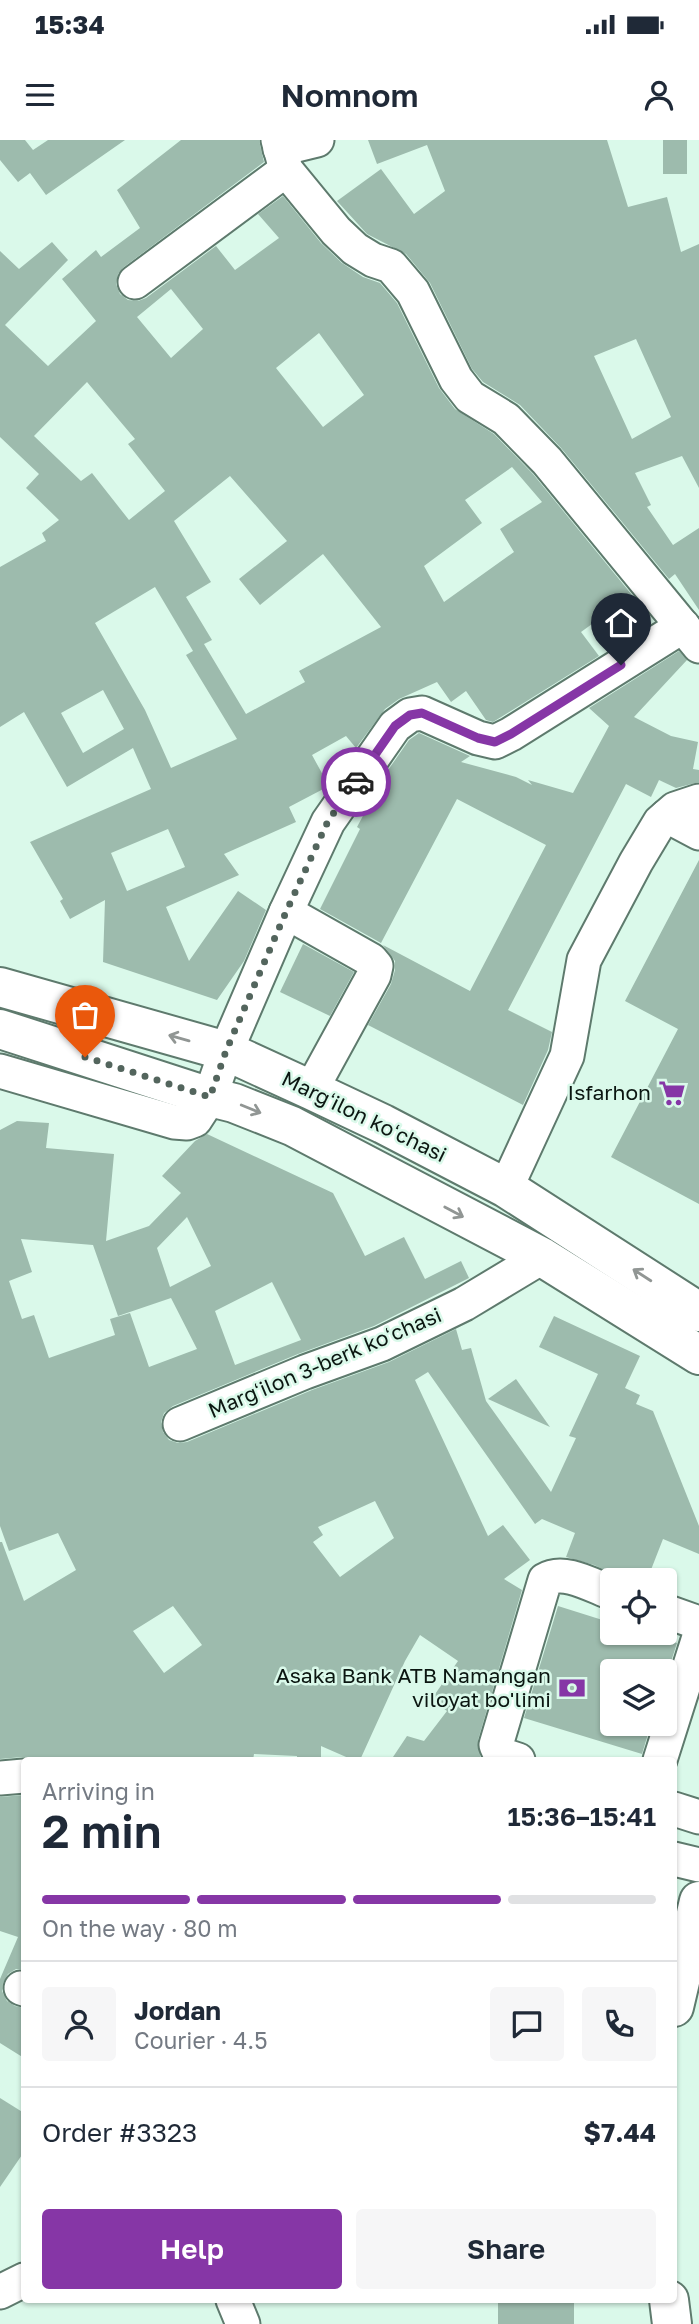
<!DOCTYPE html>
<html lang="en">
<head>
<meta charset="utf-8">
<style>
	body { margin:0; font-family:"Golos Text",sans-serif; background:#f6f6f7; color:#1f2937; height:100vh; display:flex; flex-direction:column; font-size:26px; white-space:nowrap }
	* { box-sizing:border-box; margin:0 }
	p { font-size:23px; color:#747a83 }
	.icon { flex:none; width:38px; height:38px; fill:none; stroke:currentColor; stroke-width:2; stroke-linecap:round; stroke-linejoin:round }
	.map { position:relative; flex:1; overflow:hidden }
	.side { position:absolute; left:21px; top:1617px; width:656px; height:546px; display:flex; flex-direction:column; background:#fff; border-radius:7px; box-shadow:0 2px 5px #0004 }
	.side>* { flex:none }
	.tools { position:absolute; left:600px; top:1428px; display:grid; gap:14px }
	.tools a { display:grid; place-items:center; width:77px; height:77px; border-radius:7px; background:#fff; box-shadow:0 2px 5px #0004; font-size:35px }
	.pin { position:absolute; display:grid; place-items:center; width:60px; height:60px; color:#fff; margin:-72px -30px; border-radius:50% 50% 50% 0; rotate:-45deg; box-shadow:0 0 7px #0007 }
	.pin .icon { rotate:45deg }
	.courier { position:absolute; display:grid; place-items:center; width:70px; height:70px; margin:-35px; border:5px solid #8636a6; border-radius:50%; background:#fff; color:#222; box-shadow:0 2px 9px #0007 }
	.summary em { font-style:normal; font-weight:600 }
	.summary div { display:flex; flex-direction:column-reverse }
	.summary { display:flex; align-items:center; justify-content:space-between; height:119px; padding:0 21px }
	h1 { font-size:46px; font-weight:600; line-height:52px }
	.bar { display:grid; grid-template-columns:repeat(4,1fr); gap:10px 7px; align-content:center; height:84px; padding:0 21px }
	.bar i { height:9px; border-radius:5px; background:#e0e1e3 }
	.bar .active { background:#8636a6 }
	.bar p { grid-column:span 4 }
	.line { display:flex; align-items:center; gap:18px; padding:0 21px; border-top:2px solid #e0e1e3 }
	.line div { flex:1 }
	.round { display:grid; place-items:center; flex:none; width:74px; height:74px; border-radius:7px; background:#f6f6f7 }
	.primary-button { display:flex; gap:14px; margin-top:auto; padding:14px 21px }
	.primary-button a { flex:1; height:80px; border-radius:7px; background:#8636a6; color:#fff; font-size:28px; font-weight:600; line-height:80px; text-align:center }
	.primary-button a+a { background:#f6f6f7; color:#1f2937 }
	.status { display:flex; justify-content:space-between; align-items:center; height:49px; padding:0 35px; background:#fff; direction:ltr }
	.status svg { height:19px; fill:currentColor }
	header { display:flex; justify-content:space-between; align-items:center; height:91px; padding:0 21px; background:#fff; font-size:32px; font-weight:600 }
	.map>svg:first-child { display:block }
	.building { fill:#9dbbad; fill-rule:evenodd }
	.lines { fill:none; stroke-linecap:round; stroke-linejoin:round }
	.minor-casing { stroke:#5e7a6d; stroke-width:37 }
	.major-casing { stroke:#5e7a6d; stroke-width:42 }
	.minor { stroke:#fff; stroke-width:33 }
	.major { stroke:#fff; stroke-width:38 }
	.oneway { stroke:#919694 }
	.done { stroke:#53655d; stroke-width:7; stroke-dasharray:0 12.6 }
	.route { stroke:#8636a6; stroke-width:9 }
	.labels { text-anchor:middle; stroke-width:5; stroke-linejoin:round; paint-order:stroke }
	.poi-label { font-size:21px; fill:#0b1611; stroke:#daf9ea; text-anchor:end }
	.street-label { font-size:21px; fill:#0b1611; stroke:#daf9ea }
</style>
</head>
<body>
<div class="status"><b>15:34</b><svg viewBox="0 0 49 12"><path d="M0 12V9h3v3zM5 12V6h3v6zM10 12V3h3v9zM15 12V0h3v12zM26 1h20v11H26zM47 4h2v5h-2z"/></svg></div>
<header><svg class="icon" aria-label="menu" viewBox="0 0 24 24"><path d="M4 6h16M4 12h16M4 18h16"/></svg>Nomnom<svg class="icon" aria-label="person" viewBox="0 0 24 24"><circle cx="12" cy="8" r="4"/><path d="M4 21q1-7 8-7t8 7"/></svg></header>
<div class="map">
<svg width="699" height="2184" viewBox="0 0 699 2184">
	<rect width="100%" height="100%" fill="#daf9ea"/>
	<!-- building -->
	<g class="building">
		<polygon points="0,0 25,0 33,10 48,0 125,0 46,55 30,33 18,42 0,20"/>
		<path d="M181,0H259L264,22L124,127L118,134L116,144L120,154L128,160L138,161L146,158L216,106L235,130L279,98L258,74L283,56L321,103L342,123L363,137L380,143L397,163L439,248L455,269L494,294L533,334L632,455L581,492L599,516L493,582L486,580L466,551L451,562L437,542L399,559L385,569L356,608L346,596L312,615L329,646L289,667L296,682L224,714L239,735L166,767L189,821L238,751L266,770L244,821L217,860L103,822L105,760L70,779L60,761L63,759L30,702L151,649L133,608L67,647L24,572L0,587V427L46,401L42,393L59,380L26,348L39,334L0,297V111L19,129L52,102L68,120L5,185L48,226L96,181L62,139L96,110L101,117L140,88L117,50ZM171,149L203,189L171,218L137,177ZM319,193L364,255L323,287L276,228ZM87,242L135,299L128,304L165,351L129,380L92,333L81,341L34,296ZM512,327L542,362L500,389L514,412L444,462L424,426L482,383L465,360ZM230,336L287,401L239,439L260,465L323,414L381,487L299,531L305,542L246,574L204,504L212,500L186,457L211,442L174,381ZM155,447L193,511L186,515L237,599L171,628L145,570L95,483ZM103,550L124,589L83,613L61,573ZM168,689L185,727L127,751L111,713Z"/>
		<path d="M368,0H607L628,67L667,57L681,112L699,104V348L682,316L635,333L651,365L647,367L673,405L699,388V470L675,434L669,439L561,308L520,265L483,242L472,229L430,143L406,114L367,94L337,61L381,29L414,74L445,51L427,5L377,24ZM636,199L671,277L632,299L594,216Z"/>
		<rect x="663" y="0" width="24" height="34"/>
		<polygon points="679,511 687,520 634,577 671,596 698,602 693,629 699,630 699,642 676,648 659,640 651,657 626,644 508,870 552,892 548,910 523,965 368,885 391,844 395,830 395,821 383,805 470,851 546,705 457,659 381,803 320,769 360,689 357,687 386,633 409,600 419,593 470,616 461,622 516,637 532,645 528,640 573,653 609,586 589,568"/>
		<polygon points="699,720 699,1064 611,1017 678,889 625,861"/>
		<polygon points="303,804 354,832 330,876 280,852"/>
		<path d="M17,981L49,983L46,1008L114,1014L106,1101L149,1086L181,1053L162,1036L195,1001L207,994L333,1053L365,1116L404,1097L425,1139L461,1121L469,1138L374,1186L298,1214L173,1266L164,1273L161,1282L163,1292L169,1300L178,1303L187,1302L312,1250L389,1222L456,1189L462,1210L471,1208L486,1261L551,1352L576,1298L569,1296L598,1234L539,1207L554,1176L640,1216L625,1248L640,1255L636,1264L653,1271L699,1386V1414L663,1399L647,1440H626L594,1425L566,1417L575,1393L542,1379L535,1384L428,1232L415,1240L488,1396L503,1385L530,1420L504,1439L522,1450L478,1600L481,1620H391L407,1596L424,1601L447,1571L431,1560L458,1521L420,1495L405,1521L360,1620H353L321,1606V1620H297V1616L254,1614L253,1620H35L22,1617L0,1619V1402H2L24,1461L76,1430L58,1393L9,1411L0,1386V990ZM187,1077L211,1126L170,1147L157,1108ZM21,1099L93,1105L118,1176L171,1158L197,1209L149,1227L130,1173L110,1179L115,1195L49,1218L34,1175L22,1179L9,1141L32,1132ZM272,1142L301,1200L235,1225L215,1171ZM375,1361L394,1398L340,1437L313,1402L323,1395L318,1387ZM173,1466L202,1505L164,1533L133,1491Z"/>
		<polygon points="516,1239 550,1287 488,1259"/>
		<polygon points="558,1466 612,1483 612,1493 645,1493 677,1503 668,1531 612,1531 612,1584 651,1584 642,1614 524,1578"/>
		<polygon points="24,1655 24,1829 16,1829 8,1834 3,1843 2,1851 7,1861 15,1866 24,1868 24,1918 0,1903 0,1839 18,1797 0,1791 0,1657"/>
		<polygon points="0,1958 24,1973 24,2012 0,2047"/>
		<rect x="498" y="2160" width="76" height="24"/>
	</g>
	<g class="lines">
		<defs>
			<g id="minor">
				<polyline points="278,0 286,30 336,91 355,109 373,120 391,126 413,152 456,239 470,257 506,279 547,321 699,506"/>
				<polyline points="280,9 317,0"/>
				<polyline points="135,142 286,30"/>
				<polyline points="667,676 699,693"/>
				<polyline points="286,772 371,820 376,826 374,835 311,950"/>
				<polyline points="0,931 174,982 187,983 195,980 210,957 226,911 286,772 328,682 395,586 410,575 422,573 478,598 495,602 511,594 683,486"/>
				<polyline points="506,1048 567,916 584,820 636,722 660,682 675,669 699,661"/>
				<polyline points="180,1284 305,1232 382,1204 464,1164 542,1117"/>
				<polyline points="665,1471 699,1483"/>
				<path d="M518,1620L500,1614L496,1605L545,1440C564,1428 593,1446 612,1453"/>
				<polyline points="660,1620 699,1497"/>
				<polyline points="0,1638 24,1636"/>
				<polyline points="674,1669 699,1677"/>
				<polyline points="674,1719 699,1725"/>
				<polyline points="21,1848 24,1849"/>
				<polyline points="0,2152 24,2140"/>
				<polyline points="233,2160 243,2184"/>
			</g>
			<g id="major">
				<polyline points="0,847 226,911 311,950 383,984 506,1048 699,1172"/>
				<polyline points="0,889 210,957 234,963 292,986 542,1117 699,1215"/>
				<polyline points="674,1867 699,1761"/>
				<polyline points="669,2160 672,2184"/>
			</g>
		</defs>
		<!-- minor casing -->
		<use href="#minor" class="minor-casing"/>
		<!-- major casing -->
		<use href="#major" class="major-casing"/>
		<!-- minor -->
		<use href="#minor" class="minor"/>
		<!-- major -->
		<use href="#major" class="major"/>
	</g>
	<!-- one-way arrows -->
	<defs><path id="oneway-shaft" d="M-6 0H5M1.5-3L5.5 0L1.5 3" fill="none" stroke-width="1.6" stroke-linecap="round" stroke-linejoin="round" transform="scale(1.75)"/></defs>
	<g class="oneway">
		<use href="#oneway-shaft" transform="translate(179 898) rotate(-164)"/>
		<use href="#oneway-shaft" transform="translate(251 969) rotate(22)"/>
		<use href="#oneway-shaft" transform="translate(454 1072) rotate(28)"/>
		<use href="#oneway-shaft" transform="translate(642 1135) rotate(-147)"/>
	</g>
	<g class="lines">
		<!-- done -->
		<polyline class="done" points="85,917 210,957 226,911 286,772 328,681 356,642"/>
		<!-- route -->
		<polyline class="route" points="356,642 395,586 410,575 422,573 478,598 495,602 511,594 621,525"/>
	</g>
	<!-- icons -->
	<defs>
		<symbol id="supermarket-bare" viewBox="-9 -9 18 18"><path d="M-6-5.5h2.5l.6 2H6L4.5 2H-2.5L-4.4-4H-6ZM-1.5 3.2a1.3 1.3 0 1 0 .1 0ZM3 3.2a1.3 1.3 0 1 0 .1 0Z" fill="#8636a6" stroke="#daf9ea" stroke-width="2.5" paint-order="stroke"/></symbol>
		<symbol id="bank-bare" viewBox="-9 -9 18 18"><path d="M-6-4H6V4H-6ZM0-2.3a2.3 2.3 0 1 0 0 4.6a2.3 2.3 0 1 0 0-4.6Z" fill="#8636a6" stroke="#daf9ea" stroke-width="2.5" paint-order="stroke"/></symbol>
	</defs>
	<g fill-rule="evenodd">
		<use href="#supermarket-bare" x="653" y="934" width="38" height="38"/>
		<use href="#bank-bare" x="553" y="1529" width="38" height="38"/>
	</g>
	<g class="labels">
		<!-- poi labels -->
		<g class="poi-label">
			<text x="651" y="960">Isfarhon</text>
			<text x="551" y="1543">Asaka Bank ATB Namangan<tspan x="551" dy="24">viloyat bo'limi</tspan></text>
		</g>
		<!-- street labels -->
		<g class="street-label">
			<text transform="translate(364 977) rotate(26)" y="7">Margʻilon koʻchasi</text>
			<text transform="translate(325 1223) rotate(-23)" y="7">Margʻilon 3-berk koʻchasi</text>
		</g>
	</g>
</svg>
<div class="tools">
<a><svg class="icon" aria-label="locate" viewBox="0 0 24 24"><circle cx="12" cy="12" r="6"/><path d="M12 2v4M12 18v4M2 12h4M18 12h4"/></svg></a>
<a><svg class="icon" aria-label="layers" viewBox="0 0 24 24"><path d="M12 4l9 5-9 5-9-5zM3 14l9 5 9-5"/></svg></a>
</div>
<div class="pin" style="left:85px;top:917px;background:#ea580c"><svg class="icon" aria-label="bag" viewBox="0 0 24 24"><path d="M5 8h14l-1 12H6zM9 8a3 3 0 0 1 6 0"/></svg></div>
<div class="pin" style="left:621px;top:525px;background:#1f2937"><svg class="icon" aria-label="home" viewBox="0 0 24 24"><path d="M3 11l9-7 9 7M6 9v11h12V9"/></svg></div>
<div class="courier" style="left:356px;top:642px"><svg class="icon" aria-label="car" viewBox="0 0 24 24"><path d="M5 17H2v-5l4-1 3-4h7l3 4 3 1v5h-3M9 17h6M6 11h13"/><circle cx="7" cy="17" r="2"/><circle cx="17" cy="17" r="2"/></svg></div>
<section class="side">
<div class="summary"><div><h1>2 min</h1><p>Arriving in</p></div><em>15:36–15:41</em></div>
<div class="bar"><i class="active"></i><i class="active"></i><i class="active"></i><i></i><p>On the way · 80 m</p></div>
<div class="line" style="height:126px"><a class="round"><svg class="icon" aria-label="person" viewBox="0 0 24 24"><circle cx="12" cy="8" r="4"/><path d="M4 21q1-7 8-7t8 7"/></svg></a><div><b>Jordan</b><p>Courier · 4.5</p></div><a class="round"><svg class="icon" aria-label="chat" viewBox="0 0 24 24"><path d="M4 5h16v11H9l-5 4z"/></svg></a><a class="round"><svg class="icon" aria-label="phone" viewBox="0 0 24 24"><path d="M5 4h4l2 5-3 2q2 4 5 5l2-3 5 2v4C11 20 4 13 5 4z"/></svg></a></div>
<div class="line" style="height:91px"><div>Order #3323</div><b>$7.44</b></div>
<div class="primary-button"><a>Help</a><a>Share</a></div>
</section>
</div>
</body>
</html>
